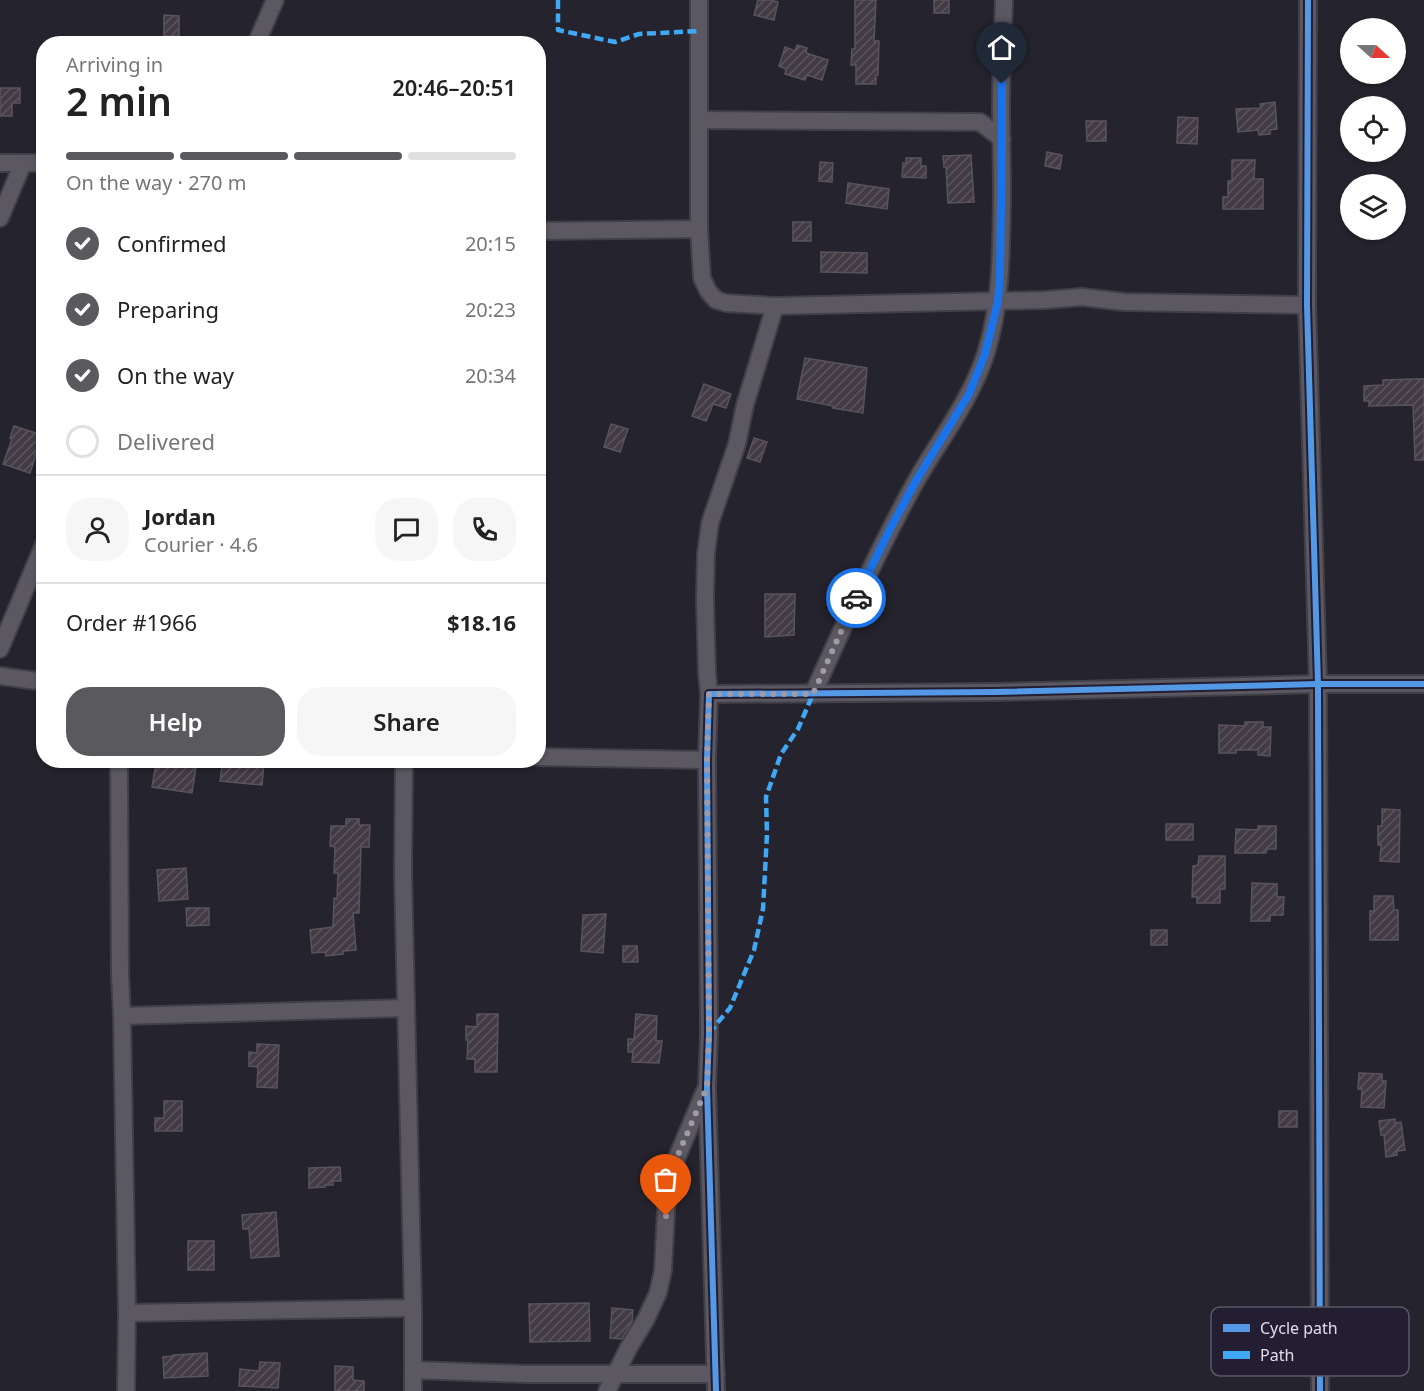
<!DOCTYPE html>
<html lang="en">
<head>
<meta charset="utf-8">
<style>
	body { margin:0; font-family:"Noto Sans",sans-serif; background:#f6f6f6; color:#222; height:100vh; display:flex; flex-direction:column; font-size:22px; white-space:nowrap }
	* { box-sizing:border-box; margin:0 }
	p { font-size:20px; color:#767676 }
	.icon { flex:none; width:33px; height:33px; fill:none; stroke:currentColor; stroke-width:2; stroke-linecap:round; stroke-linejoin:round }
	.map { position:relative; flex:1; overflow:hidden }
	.panel { position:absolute; left:36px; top:36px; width:510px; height:732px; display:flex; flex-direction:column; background:#fff; border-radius:24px; box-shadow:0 2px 4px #0004 }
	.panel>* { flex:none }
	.needle { width:39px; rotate:111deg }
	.fabs { position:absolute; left:1340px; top:18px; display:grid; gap:12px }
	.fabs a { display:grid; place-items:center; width:66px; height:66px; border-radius:50%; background:#fff; box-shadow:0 2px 4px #0004; font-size:30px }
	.pin { position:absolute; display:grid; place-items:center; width:51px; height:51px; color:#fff; margin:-62px -26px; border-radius:50% 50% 50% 0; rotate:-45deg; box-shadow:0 0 6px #0007 }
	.pin .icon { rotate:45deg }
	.courier { position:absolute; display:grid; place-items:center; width:60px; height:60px; margin:-30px; border:4px solid #1a73e8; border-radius:50%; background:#fff; color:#222; box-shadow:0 2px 8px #0007 }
	.summary em { font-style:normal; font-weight:600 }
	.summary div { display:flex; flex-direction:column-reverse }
	.summary { display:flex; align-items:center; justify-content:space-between; height:102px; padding:0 30px }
	h1 { font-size:39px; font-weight:600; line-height:45px }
	.bar { display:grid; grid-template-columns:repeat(4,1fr); gap:9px 6px; align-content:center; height:72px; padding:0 30px }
	.bar i { height:8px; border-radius:4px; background:#e0e0e0 }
	.bar .on { background:#5a595e }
	.bar p { grid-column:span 4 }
	.line { display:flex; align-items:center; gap:15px; padding:0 30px; border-top:2px solid #e0e0e0 }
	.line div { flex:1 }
	.round { display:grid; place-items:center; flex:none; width:63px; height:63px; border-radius:24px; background:#f6f6f6 }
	ol { padding:0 30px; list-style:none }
	li { display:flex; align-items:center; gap:18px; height:66px }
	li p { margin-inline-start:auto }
	li .icon { padding:6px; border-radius:50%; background:#5a595e; color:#fff; stroke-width:4 }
	li:last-child { color:#767676 }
	li i { width:33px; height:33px; border:3px solid #e0e0e0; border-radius:50% }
	.cta { display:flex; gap:12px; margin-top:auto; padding:12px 30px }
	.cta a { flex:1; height:69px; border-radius:24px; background:#5a595e; color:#fff; font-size:24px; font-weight:600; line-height:69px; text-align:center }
	.cta a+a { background:#f6f6f6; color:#222 }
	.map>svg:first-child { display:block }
	.building { fill:url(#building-hatch); stroke:#59545c; stroke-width:1.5 }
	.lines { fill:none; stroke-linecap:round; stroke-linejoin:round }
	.minor-casing { stroke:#413f48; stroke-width:20 }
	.minor { stroke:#5b5861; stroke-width:16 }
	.quiet { stroke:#3fa9f5; stroke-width:4.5; stroke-dasharray:9 4.5; stroke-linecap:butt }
	.cycleway-casing { stroke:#231e32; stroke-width:10 }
	.cycleway { stroke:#5399e6; stroke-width:6 }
	.done { stroke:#9f9ca8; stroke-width:6; stroke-dasharray:0 10.8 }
	.route { stroke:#1a73e8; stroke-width:8 }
	.key { fill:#231e32; stroke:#5c5769; stroke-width:1.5 }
	.key-label { font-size:16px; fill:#e0ddea }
</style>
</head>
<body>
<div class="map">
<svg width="1424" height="1391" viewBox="0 0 1424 1391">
	<defs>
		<pattern id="building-hatch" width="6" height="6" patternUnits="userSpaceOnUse" patternTransform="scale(1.5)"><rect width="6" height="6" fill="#423a44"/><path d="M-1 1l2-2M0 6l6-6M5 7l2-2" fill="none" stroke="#5d565f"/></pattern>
	</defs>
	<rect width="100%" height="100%" fill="#25232d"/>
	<!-- building -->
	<g class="building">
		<polygon points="758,0 770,0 778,2 774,20 754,15"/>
		<polygon points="855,0 876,0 874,41 879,41 878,75 876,75 876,84 856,84 856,65 851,65 852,49 855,49"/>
		<rect x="934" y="0" width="15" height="13"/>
		<polygon points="164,15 179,16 179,36 164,36"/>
		<polygon points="797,45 807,48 806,53 828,60 822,80 807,75 805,80 785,74 786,69 779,66 785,47 795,51"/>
		<polygon points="0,88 20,88 20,103 12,103 12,116 0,116"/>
		<polygon points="1275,102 1277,129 1270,130 1270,134 1259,135 1258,130 1238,132 1236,109 1261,108 1260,104"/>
		<polygon points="1178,117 1198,118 1197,144 1177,143"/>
		<polygon points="1086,121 1106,121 1106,141 1087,141"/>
		<polygon points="1047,152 1062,155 1060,169 1045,166"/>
		<polygon points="971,155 974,202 948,203 946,167 944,167 943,156"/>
		<polygon points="906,158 921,158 921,166 926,166 926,178 902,177 903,163 906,163"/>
		<polygon points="1232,160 1255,160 1254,179 1263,179 1263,209 1223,209 1223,197 1228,197 1228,181 1232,181"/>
		<polygon points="820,162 833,163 832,182 819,181"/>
		<polygon points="848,183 889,189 887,209 846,203"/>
		<rect x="793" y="222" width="18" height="19"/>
		<polygon points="821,252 867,253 867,273 821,272"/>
		<polygon points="805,358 867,368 863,413 833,408 833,406 797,399"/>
		<polygon points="1414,379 1424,379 1424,460 1415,460 1413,405 1369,406 1369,401 1364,401 1364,386 1383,385 1383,380"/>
		<polygon points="704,384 731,394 726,408 713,404 706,421 692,416"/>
		<polygon points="611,424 628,429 620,452 604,447"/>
		<polygon points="14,426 42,435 30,473 3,464 12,439 10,438"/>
		<polygon points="754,438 767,442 760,462 747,458"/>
		<polygon points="765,594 795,594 794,635 765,637"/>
		<polygon points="1245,722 1263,722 1263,727 1271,727 1270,756 1258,755 1258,750 1236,750 1236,753 1219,753 1219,725 1245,726"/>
		<polygon points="177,760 197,760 192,793 152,787 156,763 176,766"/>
		<polygon points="223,760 242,760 264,763 262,785 220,781"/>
		<polygon points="1382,809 1400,810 1399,862 1380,861 1381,845 1378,845 1378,826 1382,826"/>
		<polygon points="346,819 359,819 359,825 370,825 369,847 361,847 359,913 353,913 356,950 343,951 343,954 326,956 325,952 312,953 310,930 333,927 334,898 337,899 338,873 334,873 335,847 330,846 331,826 346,826"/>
		<rect x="1166" y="824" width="27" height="16"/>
		<polygon points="1258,826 1276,826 1276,849 1267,849 1266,853 1235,853 1236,829 1258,830"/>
		<polygon points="1199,856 1225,856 1225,889 1220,889 1220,903 1197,903 1197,897 1192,897 1193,866 1198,865"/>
		<polygon points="186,868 188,899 159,901 157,870"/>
		<polygon points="1252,883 1277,884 1277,897 1284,897 1283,915 1270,915 1270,921 1251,921"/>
		<polygon points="1374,896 1393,896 1394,910 1398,910 1398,940 1370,940 1370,911 1374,911"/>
		<polygon points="186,908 209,908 209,925 187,926"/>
		<polygon points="606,914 603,953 581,951 583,915"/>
		<rect x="1151" y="930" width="16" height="15"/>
		<polygon points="623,946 637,946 638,962 623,962"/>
		<polygon points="477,1014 498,1014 497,1072 475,1072 475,1059 467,1059 468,1040 466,1040 466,1026 477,1027"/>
		<polygon points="636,1014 657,1016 656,1041 662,1041 659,1063 632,1062 633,1052 628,1052 628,1039 634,1039"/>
		<polygon points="257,1044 279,1045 277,1088 257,1087 258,1067 249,1066 249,1052 257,1053"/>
		<polygon points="1359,1073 1382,1074 1382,1081 1386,1081 1384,1108 1361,1107 1362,1089 1358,1089"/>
		<polygon points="164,1101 182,1101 182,1131 155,1131 155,1118 164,1118"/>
		<rect x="1279" y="1111" width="18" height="16"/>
		<polygon points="1395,1119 1395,1123 1401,1122 1405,1150 1397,1151 1397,1155 1386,1157 1384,1135 1381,1135 1379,1121"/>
		<polygon points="340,1167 341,1181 333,1181 333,1185 325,1185 325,1187 309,1188 309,1168"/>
		<polygon points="276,1212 279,1256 251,1258 249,1229 243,1229 242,1215"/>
		<rect x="188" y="1241" width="26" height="29"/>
		<polygon points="589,1303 590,1341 530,1342 529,1304"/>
		<polygon points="612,1308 633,1310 632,1322 622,1339 610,1338"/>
		<polygon points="207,1353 208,1376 164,1378 163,1357 173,1356 173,1355"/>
		<polygon points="260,1362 280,1363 278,1388 239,1386 240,1369 259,1371"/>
		<polygon points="335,1366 353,1367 353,1380 364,1381 364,1391 335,1391"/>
	</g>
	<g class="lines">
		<defs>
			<g id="minor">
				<polyline points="699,0 699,229 702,278 708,291 716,300 726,303 775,306 1045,300 1082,297 1124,302 1307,305"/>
				<polyline points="1308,0 1307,305 1318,684 1320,1391"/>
				<polyline points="256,44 275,0"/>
				<polyline points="699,120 980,122 1002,139"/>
				<polyline points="0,163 44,163"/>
				<polyline points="0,218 23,163"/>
				<polyline points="538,231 699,229"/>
				<polyline points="0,649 44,544"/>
				<polyline points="0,676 44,682"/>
				<polyline points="709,694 707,673 705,600 706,554 710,523 737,444 745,405 775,306"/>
				<path d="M813,694C845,622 878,550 916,481C940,439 971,400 986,353C1002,301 1001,250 1002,196C1002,165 1001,135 1001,105C1001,70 1003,35 1004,0"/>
				<polyline points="538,757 707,760"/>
				<polyline points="119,760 120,974 122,1016 127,1313 126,1391"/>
				<polyline points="404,760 403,873 413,1308 413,1391"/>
				<polyline points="122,1016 406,1008"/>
				<polyline points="127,1313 413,1308"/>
				<polyline points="413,1370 526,1374 716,1374"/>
				<polyline points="607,1391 628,1349 646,1319 658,1293 663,1270 667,1192 672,1169 705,1091"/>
				<polyline points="716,1391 707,1087 709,1034 707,760 709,694 995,692 1318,684 1424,684"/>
			</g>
		</defs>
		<!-- minor casing -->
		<use href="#minor" class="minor-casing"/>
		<!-- minor -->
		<use href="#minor" class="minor"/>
		<!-- quiet -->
		<g class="quiet">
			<polyline points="558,0 558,30 615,42 639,34 699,31"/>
			<polyline points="709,1033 730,1008 754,950 763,909 767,834 766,797 781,754 798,729 813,694"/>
		</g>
		<defs>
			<g id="cycleway">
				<polyline points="1308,0 1307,305 1318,684 1320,1391"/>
				<polyline points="716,1391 707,1087 709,1034 707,760 709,694 995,692 1318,684 1424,684"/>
			</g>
		</defs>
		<!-- cycleway casing -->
		<use href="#cycleway" class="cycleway-casing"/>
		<!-- cycleway -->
		<use href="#cycleway" class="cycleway"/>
	</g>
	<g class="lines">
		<!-- done -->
		<polyline class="done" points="666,1216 668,1192 672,1169 707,1087 709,1034 707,760 709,694 813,694 856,598"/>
		<!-- route -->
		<polyline class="route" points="856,598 891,527 917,479 969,394 985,354 998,301 1000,274 1002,139 1002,84"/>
	</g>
	<!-- legend -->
	<rect x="1211" y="1307" width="198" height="69" rx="9" class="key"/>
	<rect x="1223" y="1324" width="27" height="8" fill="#5399e6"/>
	<rect x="1223" y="1351" width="27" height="8" fill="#3fa9f5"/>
	<g class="key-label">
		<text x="1260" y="1334">Cycle path</text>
		<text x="1260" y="1361">Path</text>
	</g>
</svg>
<div class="fabs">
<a><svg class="needle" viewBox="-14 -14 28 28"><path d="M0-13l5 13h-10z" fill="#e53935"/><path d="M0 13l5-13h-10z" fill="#767676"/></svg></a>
<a><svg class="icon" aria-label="locate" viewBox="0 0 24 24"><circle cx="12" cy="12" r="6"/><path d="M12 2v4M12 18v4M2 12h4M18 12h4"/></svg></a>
<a><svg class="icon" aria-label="layers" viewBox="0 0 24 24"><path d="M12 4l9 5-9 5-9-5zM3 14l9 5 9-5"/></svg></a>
</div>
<div class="pin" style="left:666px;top:1216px;background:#ea580c"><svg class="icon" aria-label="bag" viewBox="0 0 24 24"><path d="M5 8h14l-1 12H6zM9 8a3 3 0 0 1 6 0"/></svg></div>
<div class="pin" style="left:1002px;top:84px;background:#1f2937"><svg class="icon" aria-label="home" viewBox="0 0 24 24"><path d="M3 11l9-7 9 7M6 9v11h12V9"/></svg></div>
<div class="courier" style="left:856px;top:598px"><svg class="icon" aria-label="car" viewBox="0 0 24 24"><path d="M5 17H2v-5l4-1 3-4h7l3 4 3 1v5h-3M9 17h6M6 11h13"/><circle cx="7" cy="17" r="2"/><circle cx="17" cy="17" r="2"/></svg></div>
<section class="panel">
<div class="summary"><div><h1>2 min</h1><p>Arriving in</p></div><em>20:46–20:51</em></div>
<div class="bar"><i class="on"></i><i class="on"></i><i class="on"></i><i></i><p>On the way · 270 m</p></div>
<ol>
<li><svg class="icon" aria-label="check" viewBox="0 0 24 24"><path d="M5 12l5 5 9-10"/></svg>Confirmed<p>20:15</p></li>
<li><svg class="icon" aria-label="check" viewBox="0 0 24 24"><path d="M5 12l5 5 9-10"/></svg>Preparing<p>20:23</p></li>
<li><svg class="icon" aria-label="check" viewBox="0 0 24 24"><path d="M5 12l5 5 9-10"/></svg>On the way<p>20:34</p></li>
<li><i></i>Delivered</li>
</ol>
<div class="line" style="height:108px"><a class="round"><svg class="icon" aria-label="person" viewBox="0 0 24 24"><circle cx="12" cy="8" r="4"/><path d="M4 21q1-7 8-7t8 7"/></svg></a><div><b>Jordan</b><p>Courier · 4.6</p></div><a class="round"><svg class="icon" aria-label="chat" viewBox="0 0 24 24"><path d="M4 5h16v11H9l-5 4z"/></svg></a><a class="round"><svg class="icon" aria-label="phone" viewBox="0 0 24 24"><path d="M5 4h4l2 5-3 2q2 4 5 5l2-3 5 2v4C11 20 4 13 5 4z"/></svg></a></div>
<div class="line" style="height:78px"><div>Order #1966</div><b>$18.16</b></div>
<div class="cta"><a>Help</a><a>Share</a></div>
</section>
</div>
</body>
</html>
